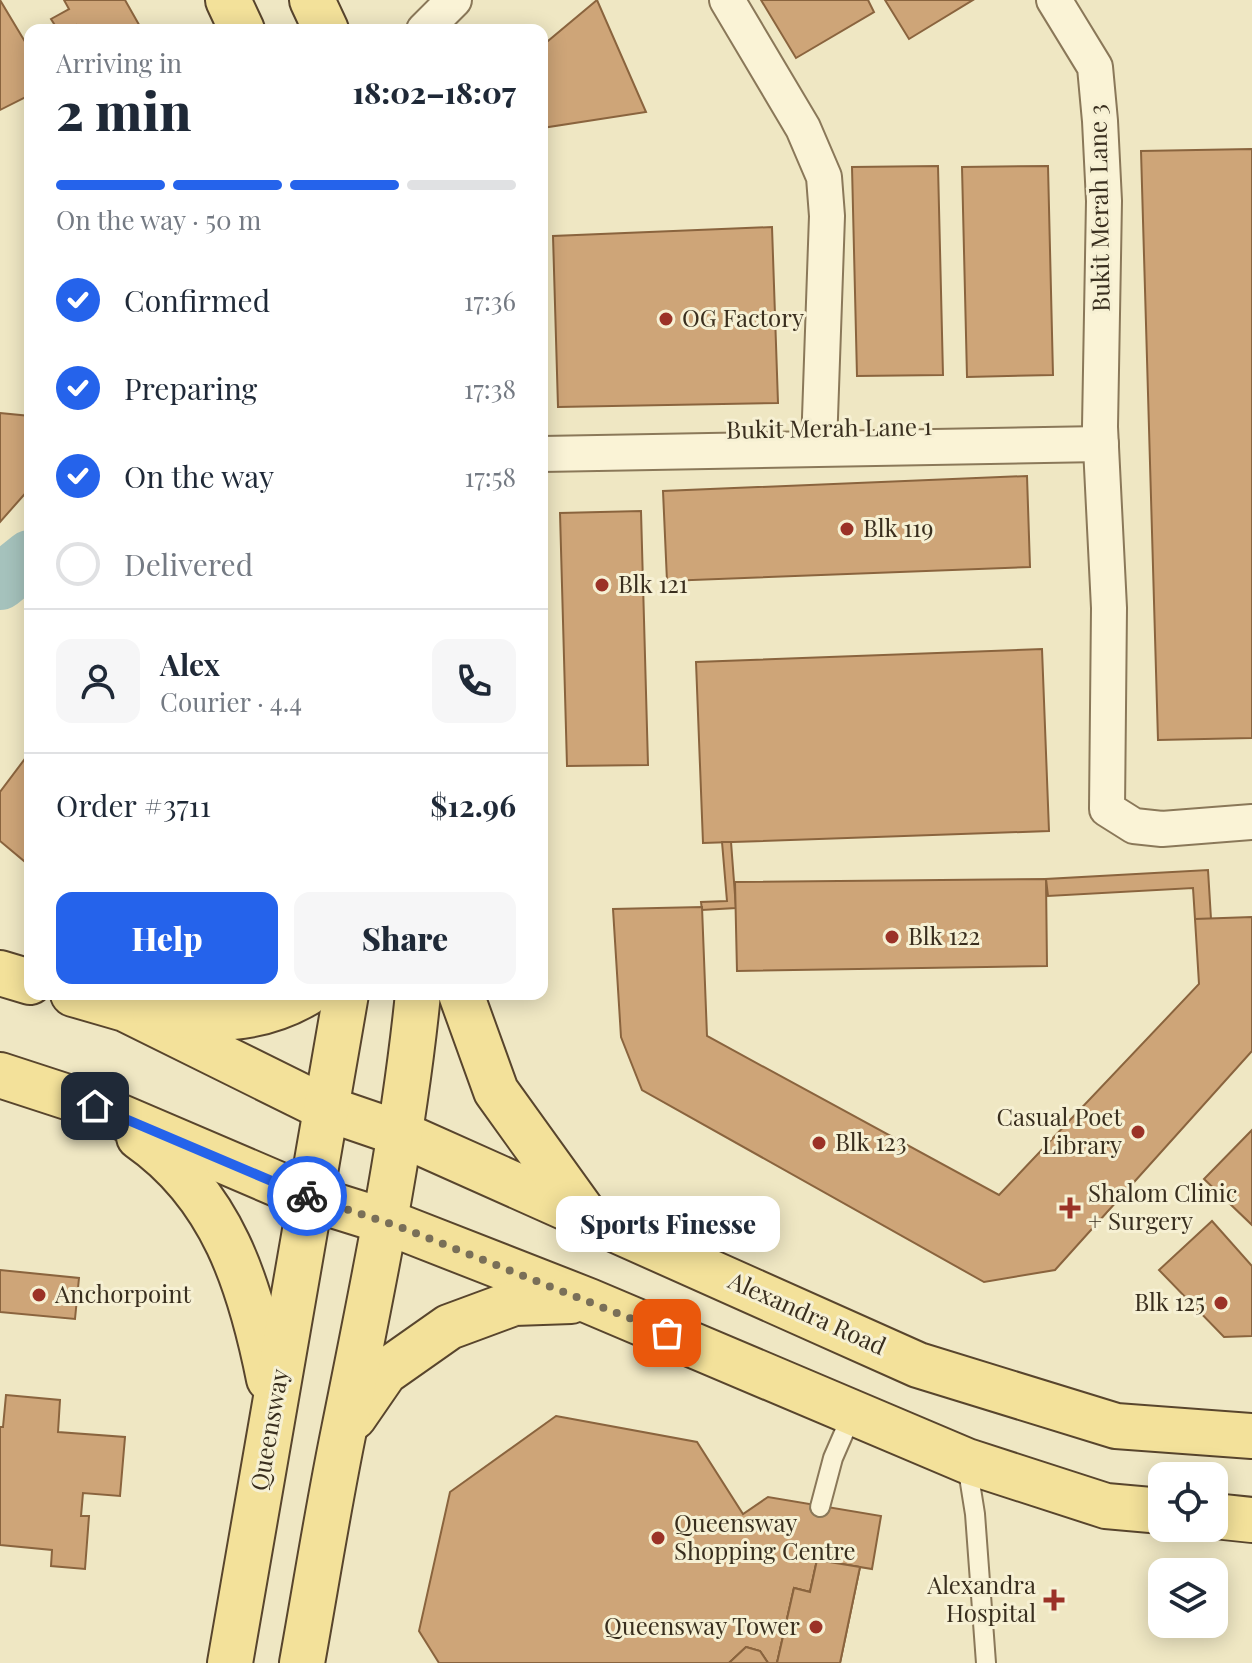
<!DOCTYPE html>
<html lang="en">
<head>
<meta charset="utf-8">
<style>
	body { margin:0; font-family:"Playfair Display",serif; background:#f6f6f7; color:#1f2937; height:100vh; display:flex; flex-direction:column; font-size:30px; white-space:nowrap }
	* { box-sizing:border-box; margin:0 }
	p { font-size:26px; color:#747a83 }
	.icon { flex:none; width:44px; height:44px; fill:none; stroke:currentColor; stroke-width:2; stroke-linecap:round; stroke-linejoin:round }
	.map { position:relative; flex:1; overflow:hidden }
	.side { position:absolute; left:24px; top:24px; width:524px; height:976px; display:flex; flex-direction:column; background:#fff; border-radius:16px; box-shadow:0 4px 20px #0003 }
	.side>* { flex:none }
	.buttons { position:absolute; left:1148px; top:1462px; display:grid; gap:16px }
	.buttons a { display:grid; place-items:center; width:80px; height:80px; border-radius:16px; background:#fff; box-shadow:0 4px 20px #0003; font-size:40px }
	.pin { position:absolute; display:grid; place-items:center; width:68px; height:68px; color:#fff; margin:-34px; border-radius:16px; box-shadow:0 4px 12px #0006 }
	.courier { position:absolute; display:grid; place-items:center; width:80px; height:80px; margin:-40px; border:6px solid #2563eb; border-radius:50%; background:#fff; color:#222; box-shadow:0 2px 10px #0007 }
	.bubble { position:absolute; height:56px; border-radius:16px; background:#fff; box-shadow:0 4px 20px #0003; font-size:26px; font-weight:800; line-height:56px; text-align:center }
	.head em { font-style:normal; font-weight:800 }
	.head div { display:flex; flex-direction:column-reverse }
	.head { display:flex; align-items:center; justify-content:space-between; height:136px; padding:0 32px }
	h1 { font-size:52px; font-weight:800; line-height:60px }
	.bar { display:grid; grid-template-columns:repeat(4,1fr); gap:12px 8px; align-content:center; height:96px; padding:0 32px }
	.bar i { height:10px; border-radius:6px; background:#e0e1e3 }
	.bar .on { background:#2563eb }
	.bar p { grid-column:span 4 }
	.line { display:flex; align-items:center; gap:20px; padding:0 32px; border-top:2px solid #e0e1e3 }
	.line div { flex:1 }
	.round { display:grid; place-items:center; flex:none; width:84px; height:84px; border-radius:16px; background:#f6f6f7 }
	ol { padding:0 32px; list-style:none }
	li { display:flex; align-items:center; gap:24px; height:88px }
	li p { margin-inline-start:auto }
	li .icon { padding:8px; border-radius:50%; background:#2563eb; color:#fff; stroke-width:4 }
	li:last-child { color:#747a83 }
	li i { width:44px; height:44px; border:4px solid #e0e1e3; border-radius:50% }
	.button { display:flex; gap:16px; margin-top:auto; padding:16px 32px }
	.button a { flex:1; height:92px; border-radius:16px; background:#2563eb; color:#fff; font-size:32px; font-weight:800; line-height:92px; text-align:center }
	.button a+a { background:#f6f6f7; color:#1f2937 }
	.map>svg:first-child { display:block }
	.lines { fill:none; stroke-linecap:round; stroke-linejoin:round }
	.river { stroke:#a5c2bc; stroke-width:56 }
	.building { fill:#cea578; stroke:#8a643e; stroke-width:2 }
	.lane-casing { stroke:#8a7859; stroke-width:22 }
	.street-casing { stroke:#8a7859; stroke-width:38 }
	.primary-casing { stroke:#58452d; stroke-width:48 }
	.lane { stroke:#faf3d6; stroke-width:18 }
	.street { stroke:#faf3d6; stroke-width:34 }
	.primary { stroke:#f3e19a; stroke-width:44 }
	.done { stroke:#796f58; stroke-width:8; stroke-dasharray:0 14.4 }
	.route { stroke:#2563eb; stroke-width:10 }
	.poi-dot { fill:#9b3227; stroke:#f6f0d3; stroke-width:3 }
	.labels { text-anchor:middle; stroke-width:6; stroke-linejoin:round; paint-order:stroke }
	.street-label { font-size:24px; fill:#392e1e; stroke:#f6f0d3 }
	.poi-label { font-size:24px; fill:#392e1e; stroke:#f6f0d3; text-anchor:start }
</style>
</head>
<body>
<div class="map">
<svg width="1252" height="1663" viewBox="0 0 1252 1663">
	<rect width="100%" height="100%" fill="#efe7c3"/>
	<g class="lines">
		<!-- river -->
		<polyline class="river" points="0,582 30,558"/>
	</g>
	<!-- building -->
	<g class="building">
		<polygon points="0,0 30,50 30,95 0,110"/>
		<polygon points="64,0 125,0 142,30 79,30 76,25 58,30 51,19 69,9"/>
		<polygon points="597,0 646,112 542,128 542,46"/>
		<polygon points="761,0 868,0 874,12 796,58"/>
		<polygon points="885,0 973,0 909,39"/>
		<polygon points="1252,149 1252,738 1158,740 1141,151"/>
		<polygon points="938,166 943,375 857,376 852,167"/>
		<polygon points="1048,166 1053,375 967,377 962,167"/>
		<polygon points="772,227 778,403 558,407 553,236"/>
		<polygon points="0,413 30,416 30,488 0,522"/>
		<polygon points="1027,476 1030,567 667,581 663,491"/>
		<polygon points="641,511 648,765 567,766 560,513"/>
		<polygon points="1042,649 1049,831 703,843 696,662"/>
		<polygon points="30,752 30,866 0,841 0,792"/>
		<polygon points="722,842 731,842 736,908 702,910 701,902 727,901"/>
		<polygon points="1208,870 1211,919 1195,919 1193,888 1048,896 1046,879"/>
		<polygon points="1046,879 1047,966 737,971 735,882"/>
		<polygon points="702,907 707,1036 999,1195 1199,984 1195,919 1252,917 1252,1051 1055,1270 984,1282 642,1090 621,1037 613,909"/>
		<polygon points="1252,1130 1252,1225 1204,1179"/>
		<polygon points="1212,1221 1252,1266 1252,1336 1224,1337 1159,1270"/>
		<polygon points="0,1270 79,1278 75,1319 0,1312"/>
		<polygon points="6,1395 60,1400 58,1432 125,1437 120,1496 83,1493 81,1516 89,1516 85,1569 51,1566 52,1550 0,1545 0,1427 3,1427"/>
		<polygon points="556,1416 697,1442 743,1514 768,1497 881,1516 872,1569 817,1560 810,1592 794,1588 777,1663 768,1663 760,1651 746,1647 729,1663 439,1663 419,1631 450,1492"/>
		<polygon points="817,1560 860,1567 840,1663 777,1663 794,1588 810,1592"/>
		<polygon points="817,1560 860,1567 840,1663 777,1663 794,1588 810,1592"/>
		<polygon points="746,1647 760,1651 768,1663 729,1663"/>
		<polygon points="746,1647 760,1651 768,1663 729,1663"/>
	</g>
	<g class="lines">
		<defs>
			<g id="lane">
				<polyline points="967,1464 975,1514 986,1663"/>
				<polyline points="820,1507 833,1458 853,1412"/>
			</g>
			<g id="street">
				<polyline points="727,0 803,128 824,177 827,216 819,446"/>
				<polyline points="1054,0 1095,67 1100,121 1104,201 1100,427 1109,608 1107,809 1134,826 1162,829 1252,822"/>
				<polyline points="424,30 454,0"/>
				<polyline points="542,454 1101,444"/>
			</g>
			<g id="primary">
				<polyline points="228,0 242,30"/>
				<polyline points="312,0 326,30"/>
				<polyline points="0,973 30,982"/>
				<polyline points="73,994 125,1009 325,1108 401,1134 918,1365 1116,1426 1252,1436"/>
				<polyline points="461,994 496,1091 583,1212"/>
				<path d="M155,1013C212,1020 255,1023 306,994"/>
				<polyline points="0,1075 95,1106 310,1198 387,1222 589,1301 967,1461 1106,1506 1162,1511"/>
				<path d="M139,1137C222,1195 250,1284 269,1379"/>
				<polyline points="354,1417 385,1372 449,1327 514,1303 571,1301"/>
				<polyline points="1214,1516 1252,1520"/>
				<polyline points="230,1663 346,994"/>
				<path d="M302,1663C316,1585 328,1508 344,1430C373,1285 403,1142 418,994"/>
			</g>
		</defs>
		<!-- lane casing -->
		<use href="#lane" class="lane-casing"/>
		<!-- street casing -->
		<use href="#street" class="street-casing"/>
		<!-- primary casing -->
		<use href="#primary" class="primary-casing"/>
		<!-- lane -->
		<use href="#lane" class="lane"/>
		<!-- street -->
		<use href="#street" class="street"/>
		<!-- primary -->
		<use href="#primary" class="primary"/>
	</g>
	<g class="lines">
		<!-- done -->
		<polyline class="done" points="307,1196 403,1228 667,1333"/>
		<!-- route -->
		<polyline class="route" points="95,1106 307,1196"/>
	</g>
	<!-- markers -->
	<g class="poi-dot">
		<circle cx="666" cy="319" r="8"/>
		<circle cx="847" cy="529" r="8"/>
		<circle cx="602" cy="585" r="8"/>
		<circle cx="892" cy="937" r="8"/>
		<circle cx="1138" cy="1132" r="8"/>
		<circle cx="819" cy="1143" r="8"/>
		<path d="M1066 1196h8v8h8v8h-8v8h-8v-8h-8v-8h8z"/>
		<circle cx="39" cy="1295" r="8"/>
		<circle cx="1221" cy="1303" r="8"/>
		<circle cx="658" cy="1538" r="8"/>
		<path d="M1050 1588h8v8h8v8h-8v8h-8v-8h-8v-8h8z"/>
		<circle cx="816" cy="1627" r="8"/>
	</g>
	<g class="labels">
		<!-- street labels -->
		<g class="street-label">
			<text transform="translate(1100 208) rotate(-91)" y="8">Bukit Merah Lane 3</text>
			<text transform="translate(829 429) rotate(-1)" y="8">Bukit Merah Lane 1</text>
			<text transform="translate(807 1314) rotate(24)" y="8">Alexandra Road</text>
			<text transform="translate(270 1430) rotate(-80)" y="8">Queensway</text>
		</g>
		<!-- poi labels -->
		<g class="poi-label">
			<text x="682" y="327">OG Factory</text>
			<text x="863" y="537">Blk 119</text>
			<text x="618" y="593">Blk 121</text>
			<text x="908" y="945">Blk 122</text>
			<text x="1122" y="1126" text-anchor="end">Casual Poet<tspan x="1122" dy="28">Library</tspan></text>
			<text x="835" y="1151">Blk 123</text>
			<text x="1088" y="1202">Shalom Clinic<tspan x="1088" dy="28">+ Surgery</tspan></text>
			<text x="55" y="1303">Anchorpoint</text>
			<text x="1205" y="1311" text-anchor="end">Blk 125</text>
			<text x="674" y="1532">Queensway<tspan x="674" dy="28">Shopping Centre</tspan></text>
			<text x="1036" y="1594" text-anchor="end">Alexandra<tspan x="1036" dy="28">Hospital</tspan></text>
			<text x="800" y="1635" text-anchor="end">Queensway Tower</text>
		</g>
	</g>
</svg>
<div class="buttons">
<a><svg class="icon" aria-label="locate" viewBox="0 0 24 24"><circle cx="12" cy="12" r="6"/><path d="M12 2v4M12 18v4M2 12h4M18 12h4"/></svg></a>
<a><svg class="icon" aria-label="layers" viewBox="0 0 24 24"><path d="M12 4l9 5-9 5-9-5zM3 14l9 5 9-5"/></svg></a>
</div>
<div class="pin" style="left:667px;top:1333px;background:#ea580c"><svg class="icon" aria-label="bag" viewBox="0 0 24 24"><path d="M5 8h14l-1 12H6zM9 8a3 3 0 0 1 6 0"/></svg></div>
<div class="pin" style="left:95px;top:1106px;background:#1f2937"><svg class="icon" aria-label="home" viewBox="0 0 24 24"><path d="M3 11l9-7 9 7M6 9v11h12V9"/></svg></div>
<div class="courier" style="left:307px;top:1196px"><svg class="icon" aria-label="bike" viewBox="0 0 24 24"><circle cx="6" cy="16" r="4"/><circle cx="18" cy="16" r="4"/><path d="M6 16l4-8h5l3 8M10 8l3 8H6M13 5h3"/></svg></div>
<div class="bubble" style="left:556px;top:1196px;width:224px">Sports Finesse</div>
<section class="side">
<div class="head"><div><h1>2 min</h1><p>Arriving in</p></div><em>18:02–18:07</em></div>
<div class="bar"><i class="on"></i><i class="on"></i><i class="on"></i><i></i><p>On the way · 50 m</p></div>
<ol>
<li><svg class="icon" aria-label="check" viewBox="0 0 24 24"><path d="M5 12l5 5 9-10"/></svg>Confirmed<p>17:36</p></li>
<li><svg class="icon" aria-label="check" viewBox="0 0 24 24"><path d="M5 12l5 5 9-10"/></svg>Preparing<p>17:38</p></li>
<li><svg class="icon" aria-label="check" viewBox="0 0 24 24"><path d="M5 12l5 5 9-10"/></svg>On the way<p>17:58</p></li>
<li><i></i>Delivered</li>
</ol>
<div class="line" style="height:144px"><a class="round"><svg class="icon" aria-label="person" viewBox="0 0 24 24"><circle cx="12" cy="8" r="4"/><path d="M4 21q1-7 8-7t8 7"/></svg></a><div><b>Alex</b><p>Courier · 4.4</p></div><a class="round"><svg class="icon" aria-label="phone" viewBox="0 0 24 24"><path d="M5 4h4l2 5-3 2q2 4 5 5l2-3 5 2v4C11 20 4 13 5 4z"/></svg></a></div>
<div class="line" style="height:104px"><div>Order #3711</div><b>$12.96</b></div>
<div class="button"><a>Help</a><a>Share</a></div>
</section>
</div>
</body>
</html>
